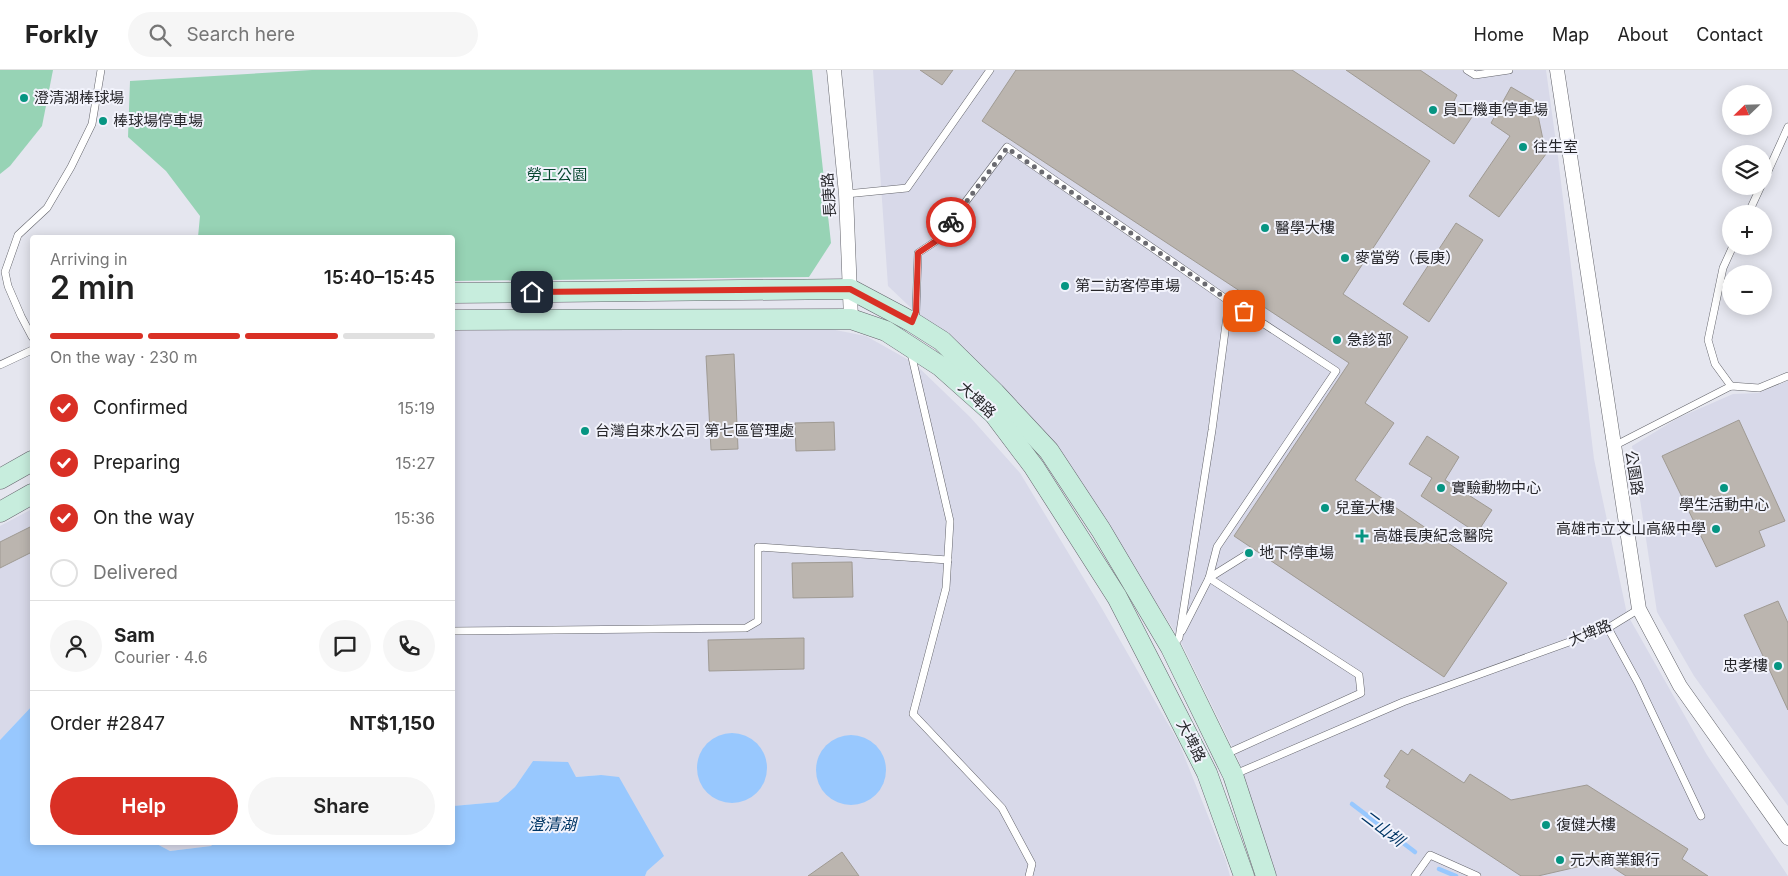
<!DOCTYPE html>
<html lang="en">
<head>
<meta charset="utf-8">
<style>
	body { margin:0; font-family:Inter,"Noto Sans TC",sans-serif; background:#f6f6f6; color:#222; height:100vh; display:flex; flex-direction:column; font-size:19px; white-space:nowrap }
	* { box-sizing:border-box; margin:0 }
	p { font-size:16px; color:#767676 }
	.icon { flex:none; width:28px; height:28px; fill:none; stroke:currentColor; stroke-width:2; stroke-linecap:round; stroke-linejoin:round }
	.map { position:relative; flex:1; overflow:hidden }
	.side { position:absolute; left:30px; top:165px; width:425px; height:610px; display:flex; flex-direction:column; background:#fff; border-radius:5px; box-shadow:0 2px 12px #0003 }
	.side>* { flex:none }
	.needle { width:32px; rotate:247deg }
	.fabs { position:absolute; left:1722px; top:15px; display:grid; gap:10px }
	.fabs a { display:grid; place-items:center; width:50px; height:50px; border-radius:50%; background:#fff; box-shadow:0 2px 12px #0003; font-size:25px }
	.pin { position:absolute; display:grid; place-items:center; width:42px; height:42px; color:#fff; margin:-21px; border-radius:10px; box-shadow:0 2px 8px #0006 }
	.courier { position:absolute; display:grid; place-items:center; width:50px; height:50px; margin:-25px; border:4px solid #d93025; border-radius:50%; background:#fff; color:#222; box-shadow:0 1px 6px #0007 }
	.summary em { font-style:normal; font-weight:600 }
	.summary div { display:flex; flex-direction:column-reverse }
	.summary { display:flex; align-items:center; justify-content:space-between; height:85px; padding:0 20px }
	h1 { font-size:32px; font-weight:600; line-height:38px }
	.bar { display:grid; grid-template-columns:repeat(4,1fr); gap:8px 5px; align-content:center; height:60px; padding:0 20px }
	.bar i { height:6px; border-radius:4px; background:#e0e0e0 }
	.bar .selected { background:#d93025 }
	.bar p { grid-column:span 4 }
	.line { display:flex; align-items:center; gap:12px; padding:0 20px; border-top:1px solid #e0e0e0 }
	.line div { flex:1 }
	.round { display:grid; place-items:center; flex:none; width:52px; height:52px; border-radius:26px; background:#f6f6f6 }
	ol { padding:0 20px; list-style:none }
	li { display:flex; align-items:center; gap:15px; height:55px }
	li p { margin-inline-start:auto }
	li .icon { padding:5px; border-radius:50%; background:#d93025; color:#fff; stroke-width:4 }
	li:last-child { color:#767676 }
	li i { width:28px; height:28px; border:2px solid #e0e0e0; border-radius:50% }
	.button { display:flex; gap:10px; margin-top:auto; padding:10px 20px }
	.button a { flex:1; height:58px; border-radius:30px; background:#d93025; color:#fff; font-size:20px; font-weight:600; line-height:58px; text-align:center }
	.button a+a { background:#f6f6f6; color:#222 }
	header { display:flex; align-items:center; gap:30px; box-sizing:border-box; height:70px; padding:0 25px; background:#fff; border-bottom:1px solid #e0e0e0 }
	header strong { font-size:24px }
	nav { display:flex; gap:28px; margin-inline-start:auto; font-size:18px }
	.search { width:350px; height:45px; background:#f6f6f6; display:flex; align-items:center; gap:12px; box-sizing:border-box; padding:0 18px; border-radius:28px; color:#767676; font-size:19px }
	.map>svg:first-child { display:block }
	.built { fill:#d8d9e9 }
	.green { fill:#97d3b5 }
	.water { fill:#98c8fe }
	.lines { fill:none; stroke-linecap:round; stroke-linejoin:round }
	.stream { stroke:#98c8fe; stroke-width:4.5 }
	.building { fill:#bbb5af; stroke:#9f9a93 }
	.lane-casing { stroke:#63646b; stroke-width:8 }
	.street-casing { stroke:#63646b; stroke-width:15 }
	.secondary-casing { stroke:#63646b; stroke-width:21 }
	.lane { stroke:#fff; stroke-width:7 }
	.street { stroke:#fff; stroke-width:14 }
	.secondary { stroke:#c7eddd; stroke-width:20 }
	.done { stroke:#6a6a70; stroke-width:5; stroke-dasharray:0 9 }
	.route { stroke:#d93025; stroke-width:6 }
	.poi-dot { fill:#069582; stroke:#f2f3fc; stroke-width:2 }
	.labels { text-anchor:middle; stroke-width:4; stroke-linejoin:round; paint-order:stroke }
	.poi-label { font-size:15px; fill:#27272b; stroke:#f2f3fc; text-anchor:start }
	.park-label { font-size:15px; fill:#074730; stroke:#f2f3fc }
	.street-label { font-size:15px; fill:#27272b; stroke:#f2f3fc }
	.water-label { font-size:16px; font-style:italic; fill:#003665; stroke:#f2f3fc }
</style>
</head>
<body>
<header>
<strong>Forkly</strong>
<div class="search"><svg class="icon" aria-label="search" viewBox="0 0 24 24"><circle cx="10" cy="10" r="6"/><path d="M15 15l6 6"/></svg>Search here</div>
<nav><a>Home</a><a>Map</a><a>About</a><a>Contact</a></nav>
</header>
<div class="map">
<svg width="1788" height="806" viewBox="0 0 1788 806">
	<rect width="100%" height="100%" fill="#e5e6ef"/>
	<!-- built -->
	<g class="built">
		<polygon points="873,0 1546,0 1558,87 1594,389 1627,544 1707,685 1788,806 1273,806 1239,691 1179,568 1055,375 888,216"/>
		<polygon points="820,257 866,266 914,293 970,347 1020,403 1101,537 1179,673 1226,791 1230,806 645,806 647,801 601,705 575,707 533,691 515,717 498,732 453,736 452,261"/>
		<polygon points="1788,311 1788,736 1694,606 1657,542 1632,376 1678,348 1733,324 1758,323"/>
		<polygon points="32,439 32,636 0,670 0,456"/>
		<polygon points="155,773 215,773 211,776 170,781"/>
	</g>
	<!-- green -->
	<g class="green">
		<polygon points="0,0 53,0 42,56 10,96 0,104"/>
		<polygon points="312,0 812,0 831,173 809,207 453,211 452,168 198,167 200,146 166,101 128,67 130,11"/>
	</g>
	<!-- water -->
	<g class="water">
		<polygon points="32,636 32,772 155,773 170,781 211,776 215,772 452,772 453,736 498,732 515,717 533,691 568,692 576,707 601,705 619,707 664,786 647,801 645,806 0,806 0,670"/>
		<circle cx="732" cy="698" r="35"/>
		<circle cx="851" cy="700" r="35"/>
	</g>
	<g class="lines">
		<!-- stream -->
		<g class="stream">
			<polyline points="1352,734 1415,782"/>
			<polyline points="1439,799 1456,806"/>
		</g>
	</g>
	<!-- building -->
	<g class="building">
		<polygon points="920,0 953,0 942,15"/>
		<polygon points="1016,0 1292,0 1430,91 1343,224 1408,267 1365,333 1394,353 1355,410 1507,513 1444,607 1234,466 1349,293 982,51"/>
		<polygon points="1346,0 1420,0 1457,25 1453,33 1472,47 1454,74"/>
		<polygon points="1511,17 1535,31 1546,84 1499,147 1469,126 1510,66 1491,53"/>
		<polygon points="1456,153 1483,170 1429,252 1403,234"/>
		<polygon points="734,284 738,379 711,380 706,286"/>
		<polygon points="1739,350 1785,451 1759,461 1765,476 1716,497 1662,386"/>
		<polygon points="834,352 835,380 796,381 795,353"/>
		<polygon points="1427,366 1459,387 1445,410 1492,440 1477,463 1421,426 1432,408 1409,394"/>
		<polygon points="32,456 32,482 0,498 0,472"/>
		<polygon points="852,492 853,527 793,528 792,493"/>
		<polygon points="1778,531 1788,553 1788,640 1744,545"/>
		<polygon points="804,568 804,599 709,601 708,570"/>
		<polygon points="1412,679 1464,713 1470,704 1511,730 1587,715 1688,779 1682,789 1708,806 1626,806 1603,791 1538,806 1521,806 1386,717 1390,710 1384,706 1401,680 1408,685"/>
		<polygon points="842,782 859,806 808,806"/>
	</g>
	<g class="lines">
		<defs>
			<g id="lane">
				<polyline points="1467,0 1475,5 1509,0"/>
				<polyline points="1764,110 1788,57"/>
				<polyline points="846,124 907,118 990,0"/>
				<polyline points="1748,144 1761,116"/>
				<polyline points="913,250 916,242 918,183 936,171 1007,77 1229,231 1212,360 1179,568 1173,575"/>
				<polyline points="32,267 21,246 8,216 5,202 18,165 47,138 71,97 92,54 101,0"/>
				<polyline points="911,283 950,451 946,518 913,644 1002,738 1032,794 1029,806"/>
				<polyline points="0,295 32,280"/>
				<polyline points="1731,316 1715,294 1708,270 1723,198 1733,176"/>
				<polyline points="1614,376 1731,316 1759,318 1788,306"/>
				<polyline points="1608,558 1638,613 1701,746"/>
				<polyline points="452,561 746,558 758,551 758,477 948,490"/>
				<polyline points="1182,561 1209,508 1217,477 1336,301 1229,231"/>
				<polyline points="1226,684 1361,623 1359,605 1209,508 1249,483"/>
				<polyline points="1233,705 1403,632 1608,558 1639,539"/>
				<polyline points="1415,806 1430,785 1477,806"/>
			</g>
			<g id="street">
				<polyline points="834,0 846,124 851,249"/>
				<polyline points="1557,0 1639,539 1680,616 1788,768"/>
			</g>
			<g id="secondary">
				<polyline points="452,223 850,219 912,252 942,271 995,323 1049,381 1101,460 1171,578 1233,705 1266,806"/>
				<polyline points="452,250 851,249 886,261 940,296 994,344 1034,397 1117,527 1154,599 1207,703 1244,806"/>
				<polyline points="0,409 32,391"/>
				<polyline points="0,442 32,424"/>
			</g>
		</defs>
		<!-- lane casing -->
		<use href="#lane" class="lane-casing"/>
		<!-- street casing -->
		<use href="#street" class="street-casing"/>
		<!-- secondary casing -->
		<use href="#secondary" class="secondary-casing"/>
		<!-- lane -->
		<use href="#lane" class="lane"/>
		<!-- street -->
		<use href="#street" class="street"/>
		<!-- secondary -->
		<use href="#secondary" class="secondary"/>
	</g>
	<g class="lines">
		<!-- done -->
		<polyline class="done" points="951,152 1007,78 1244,241"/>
		<!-- route -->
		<polyline class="route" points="532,222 850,219 912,252 916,242 918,183 936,171 951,152"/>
	</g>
	<!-- markers -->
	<g class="poi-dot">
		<circle cx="24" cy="28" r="5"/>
		<circle cx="1433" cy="40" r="5"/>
		<circle cx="103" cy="51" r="5"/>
		<circle cx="1523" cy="77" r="5"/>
		<circle cx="1265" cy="158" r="5"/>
		<circle cx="1345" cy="188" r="5"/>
		<circle cx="1065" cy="216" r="5"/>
		<circle cx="1337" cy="270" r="5"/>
		<circle cx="585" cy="361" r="5"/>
		<circle cx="1441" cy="418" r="5"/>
		<circle cx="1724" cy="418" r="5"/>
		<circle cx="1325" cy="438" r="5"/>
		<circle cx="1716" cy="459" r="5"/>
		<path d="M1359.5 458.5h5v5h5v5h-5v5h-5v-5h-5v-5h5z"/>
		<circle cx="1249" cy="483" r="5"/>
		<circle cx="1778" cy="596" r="5"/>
		<circle cx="1546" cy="755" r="5"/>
		<circle cx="1560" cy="790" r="5"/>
	</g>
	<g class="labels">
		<!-- poi labels -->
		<g class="poi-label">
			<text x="34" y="33">澄清湖棒球場</text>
			<text x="1443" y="45">員工機車停車場</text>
			<text x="113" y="56">棒球場停車場</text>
			<text x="1533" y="82">往生室</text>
			<text x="1275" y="163">醫學大樓</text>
			<text x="1355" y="193">麥當勞（長庚）</text>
			<text x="1075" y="221">第二訪客停車場</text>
			<text x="1347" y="275">急診部</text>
			<text x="595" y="366">台灣自來水公司 第七區管理處</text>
			<text x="1451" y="423">實驗動物中心</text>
			<text x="1724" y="440" text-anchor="middle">學生活動中心</text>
			<text x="1335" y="443">兒童大樓</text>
			<text x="1706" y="464" text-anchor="end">高雄市立文山高級中學</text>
			<text x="1373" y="471">高雄長庚紀念醫院</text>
			<text x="1259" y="488">地下停車場</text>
			<text x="1768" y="601" text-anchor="end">忠孝樓</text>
			<text x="1556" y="760">復健大樓</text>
			<text x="1570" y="795">元大商業銀行</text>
		</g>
		<!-- park labels -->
		<g class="park-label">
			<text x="557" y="110">勞工公園</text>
		</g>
		<!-- street labels -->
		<g class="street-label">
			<text transform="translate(829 125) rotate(-94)" y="5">長庚路</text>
			<text transform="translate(977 330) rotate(43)" y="5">大埤路</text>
			<text transform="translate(1634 403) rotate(81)" y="5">公園路</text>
			<text transform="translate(1590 563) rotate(-22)" y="5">大埤路</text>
			<text transform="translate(1191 671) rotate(63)" y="5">大埤路</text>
		</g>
		<!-- water labels -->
		<g class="water-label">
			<text x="552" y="760">澄清湖</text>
			<text transform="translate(1383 758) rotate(37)" y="6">二山圳</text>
		</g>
	</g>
</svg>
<div class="fabs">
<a><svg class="needle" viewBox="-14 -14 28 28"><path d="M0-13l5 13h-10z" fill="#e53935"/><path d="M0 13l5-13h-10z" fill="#767676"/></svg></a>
<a><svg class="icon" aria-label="layers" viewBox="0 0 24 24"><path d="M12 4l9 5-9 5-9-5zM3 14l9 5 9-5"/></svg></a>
<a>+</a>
<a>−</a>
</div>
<div class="pin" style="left:1244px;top:241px;background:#ea580c"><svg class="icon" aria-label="bag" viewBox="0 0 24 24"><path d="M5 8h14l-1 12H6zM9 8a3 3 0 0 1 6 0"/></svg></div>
<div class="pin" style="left:532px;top:222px;background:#1f2937"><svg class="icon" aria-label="home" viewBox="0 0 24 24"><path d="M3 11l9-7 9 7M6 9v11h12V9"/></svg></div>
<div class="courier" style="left:951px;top:152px"><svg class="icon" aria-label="bike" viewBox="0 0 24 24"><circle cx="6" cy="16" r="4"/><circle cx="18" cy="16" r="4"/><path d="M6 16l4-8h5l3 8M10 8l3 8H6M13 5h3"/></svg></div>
<section class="side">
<div class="summary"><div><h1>2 min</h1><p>Arriving in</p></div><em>15:40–15:45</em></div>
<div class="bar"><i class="selected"></i><i class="selected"></i><i class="selected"></i><i></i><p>On the way · 230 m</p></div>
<ol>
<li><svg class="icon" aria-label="check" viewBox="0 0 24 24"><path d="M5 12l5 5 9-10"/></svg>Confirmed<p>15:19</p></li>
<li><svg class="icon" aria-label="check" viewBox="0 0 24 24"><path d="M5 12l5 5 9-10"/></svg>Preparing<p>15:27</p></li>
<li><svg class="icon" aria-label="check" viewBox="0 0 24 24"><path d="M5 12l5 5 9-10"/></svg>On the way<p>15:36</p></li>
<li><i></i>Delivered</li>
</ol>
<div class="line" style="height:90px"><a class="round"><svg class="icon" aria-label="person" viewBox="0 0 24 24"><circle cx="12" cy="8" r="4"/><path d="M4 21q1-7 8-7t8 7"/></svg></a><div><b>Sam</b><p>Courier · 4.6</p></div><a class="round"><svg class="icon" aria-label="chat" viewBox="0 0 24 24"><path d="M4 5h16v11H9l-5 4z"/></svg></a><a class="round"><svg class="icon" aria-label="phone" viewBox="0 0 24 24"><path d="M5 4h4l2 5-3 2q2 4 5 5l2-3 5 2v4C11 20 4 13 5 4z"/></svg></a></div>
<div class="line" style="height:65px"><div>Order #2847</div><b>NT$1,150</b></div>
<div class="button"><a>Help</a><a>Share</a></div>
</section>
</div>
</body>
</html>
